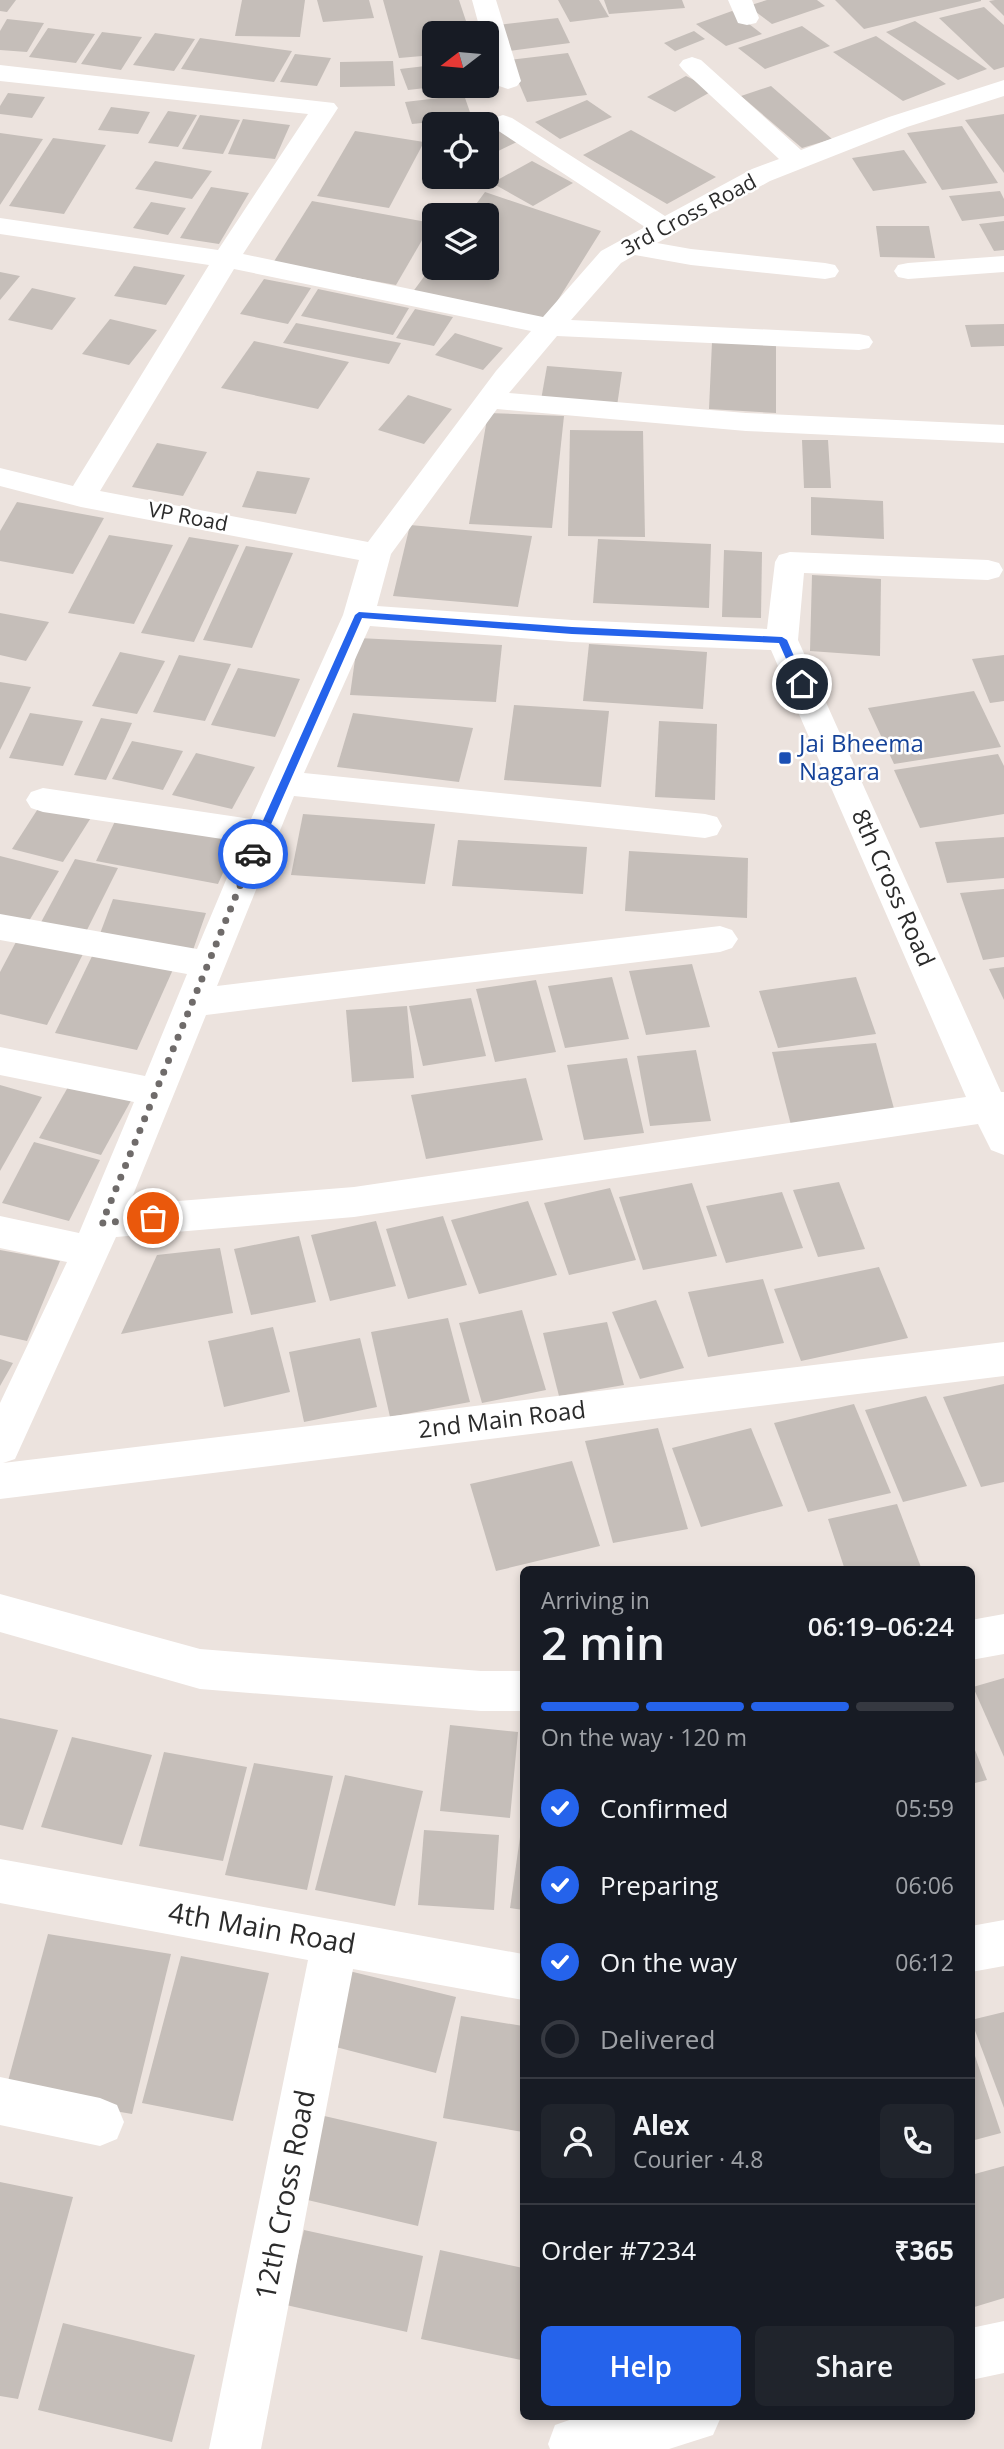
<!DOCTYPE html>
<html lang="en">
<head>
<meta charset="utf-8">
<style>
	body { margin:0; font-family:"Open Sans",sans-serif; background:#20242c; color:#f1f3f6; height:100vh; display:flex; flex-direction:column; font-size:26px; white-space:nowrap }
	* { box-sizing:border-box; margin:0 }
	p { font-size:23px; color:#9ea1a6 }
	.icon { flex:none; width:38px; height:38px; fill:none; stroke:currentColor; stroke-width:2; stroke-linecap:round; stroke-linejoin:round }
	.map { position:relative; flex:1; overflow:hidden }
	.sheet { position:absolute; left:520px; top:1566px; width:455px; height:854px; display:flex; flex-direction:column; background:#171b24; border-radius:10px; box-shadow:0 4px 10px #0003 }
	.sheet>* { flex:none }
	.needle { width:46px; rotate:254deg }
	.controls { position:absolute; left:422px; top:21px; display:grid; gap:14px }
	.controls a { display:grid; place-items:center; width:77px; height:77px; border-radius:10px; background:#171b24; box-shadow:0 4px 10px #0003; font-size:35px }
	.pin { position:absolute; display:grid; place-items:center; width:60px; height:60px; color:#fff; margin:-30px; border:4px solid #fff; border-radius:50%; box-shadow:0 2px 7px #0007 }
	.courier { position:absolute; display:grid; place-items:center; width:70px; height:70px; margin:-35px; border:5px solid #2563eb; border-radius:50%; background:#fff; color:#222; box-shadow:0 2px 9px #0007 }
	.headline em { font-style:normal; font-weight:600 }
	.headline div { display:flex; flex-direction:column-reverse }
	.headline { display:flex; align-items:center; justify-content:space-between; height:119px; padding:0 21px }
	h1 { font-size:46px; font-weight:600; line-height:52px }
	.bar { display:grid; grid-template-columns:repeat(4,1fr); gap:10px 7px; align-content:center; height:84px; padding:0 21px }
	.bar i { height:9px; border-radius:5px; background:#363941 }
	.bar .selected { background:#2563eb }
	.bar p { grid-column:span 4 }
	.line { display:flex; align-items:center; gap:18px; padding:0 21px; border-top:2px solid #363941 }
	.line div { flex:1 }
	.round { display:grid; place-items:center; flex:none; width:74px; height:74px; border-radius:10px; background:#20242c }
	ol { padding:0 21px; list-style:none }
	li { display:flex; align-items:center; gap:21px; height:77px }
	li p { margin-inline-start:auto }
	li .icon { padding:7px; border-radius:50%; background:#2563eb; color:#fff; stroke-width:4 }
	li:last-child { color:#9ea1a6 }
	li i { width:38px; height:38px; border:4px solid #363941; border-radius:50% }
	.action { display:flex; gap:14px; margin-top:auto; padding:14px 21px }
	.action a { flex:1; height:80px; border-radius:10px; background:#2563eb; color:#fff; font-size:28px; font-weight:600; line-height:80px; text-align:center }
	.action a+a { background:#20242c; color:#f1f3f6 }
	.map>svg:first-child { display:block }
	.building { fill:#c5beb9 }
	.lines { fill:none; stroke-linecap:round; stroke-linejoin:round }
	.minor { fill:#fff; fill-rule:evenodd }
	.route { fill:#2563eb }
	.done { stroke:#6f6b6a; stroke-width:7; stroke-dasharray:0 12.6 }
	.transit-dot { fill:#1a4fb4; stroke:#fff; stroke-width:2.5 }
	.labels { text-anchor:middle; stroke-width:5; stroke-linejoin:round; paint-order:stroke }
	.far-street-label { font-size:21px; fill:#2b2b2b; stroke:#fff }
	.transit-label { font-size:24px; fill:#164399; stroke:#fff; text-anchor:start }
	.street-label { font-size:24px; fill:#2b2b2b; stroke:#fff }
	.near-street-label { font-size:28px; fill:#2b2b2b; stroke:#fff }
</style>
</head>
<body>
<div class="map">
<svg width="1004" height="2449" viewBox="0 0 1004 2449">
	<rect width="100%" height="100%" fill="#ece3de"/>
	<!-- building -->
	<g class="building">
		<polygon points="0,0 16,0 7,12 0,11"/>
		<polygon points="242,0 305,0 300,37 235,36"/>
		<polygon points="317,0 369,0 374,18 323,22"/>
		<polygon points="383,0 459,0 470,33 434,33 434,55 399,58"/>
		<polygon points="558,0 599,0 609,17 570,22"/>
		<polygon points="604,0 682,0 685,8 609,14"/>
		<polygon points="767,0 817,0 825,6 772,24 748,6"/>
		<polygon points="835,0 981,0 981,1 864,29"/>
		<polygon points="995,0 1004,0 1004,16 989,1"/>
		<polygon points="984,7 1004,25 1004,67 994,70 939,18"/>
		<polygon points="732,11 762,34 726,46 696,24"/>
		<polygon points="558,18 570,43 509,51 498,25"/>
		<polygon points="7,19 44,23 27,52 0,50 0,31"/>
		<polygon points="915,21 987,69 958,80 886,32"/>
		<polygon points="802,26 830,46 765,69 738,48"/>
		<polygon points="48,28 95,34 76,63 29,57"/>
		<polygon points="694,31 705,39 675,51 664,43"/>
		<polygon points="102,32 142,37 121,70 81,64"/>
		<polygon points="155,33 195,39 174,71 133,65"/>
		<polygon points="876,36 946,84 903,101 833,52"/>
		<polygon points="200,38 292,51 274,82 181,69"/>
		<polygon points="568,53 587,95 527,102 509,60"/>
		<polygon points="295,54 331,58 317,86 280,82"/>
		<polygon points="393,61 395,86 340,87 340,62"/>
		<polygon points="434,65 434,87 408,90 400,69"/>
		<polygon points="686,76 714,90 675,112 647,97"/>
		<polygon points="771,86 832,139 802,148 741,96"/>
		<polygon points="8,93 45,97 32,118 0,114 0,106"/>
		<polygon points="464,95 472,118 412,124 405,102"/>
		<polygon points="587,100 612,117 560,139 535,122"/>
		<polygon points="111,107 150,112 138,134 98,130"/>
		<polygon points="168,111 197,115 178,147 148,143"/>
		<polygon points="1004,114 1004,173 965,120"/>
		<polygon points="200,115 240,120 223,154 182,149"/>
		<polygon points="243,119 290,125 275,159 228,154"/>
		<polygon points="492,123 521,140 486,157 486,125"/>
		<polygon points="962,126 998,183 942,190 907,133"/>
		<polygon points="631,130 716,177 667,204 583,155"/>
		<polygon points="355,131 424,142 389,208 317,196"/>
		<polygon points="0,133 43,139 0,205"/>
		<polygon points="53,138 106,145 64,214 9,206"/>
		<polygon points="904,150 927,183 873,191 852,158"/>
		<polygon points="155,161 212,171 192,199 135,189"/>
		<polygon points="532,161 573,183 533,206 492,183"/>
		<polygon points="211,187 249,193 219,244 180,238"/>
		<polygon points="1000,191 1004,199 1004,216 962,221 949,196"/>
		<polygon points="485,192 601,231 543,324 412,293 434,263 434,268 486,268 486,215 468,215"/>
		<polygon points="312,201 432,223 396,285 273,263"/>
		<polygon points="151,202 186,208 168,235 133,228"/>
		<polygon points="1004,221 1004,250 994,251 979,224"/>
		<polygon points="876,226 929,226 935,258 880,257"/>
		<polygon points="134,266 185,275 166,305 114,296"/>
		<polygon points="0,272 20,276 0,300"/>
		<polygon points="264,279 311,288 288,324 240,314"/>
		<polygon points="32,288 76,298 52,330 8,320"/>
		<polygon points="318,289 409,308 393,335 301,316"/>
		<polygon points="415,309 453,317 434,346 396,338"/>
		<polygon points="110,319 157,330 129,365 82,354"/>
		<polygon points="296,323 401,343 389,364 283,343"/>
		<polygon points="1004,324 1004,346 971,347 965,325"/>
		<polygon points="455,333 503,348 483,370 435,355"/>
		<polygon points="254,341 349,362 318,409 221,388"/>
		<polygon points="712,342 776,345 776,413 709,409"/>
		<polygon points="547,366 622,372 617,406 541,400"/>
		<polygon points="408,395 452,409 424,444 378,430"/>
		<polygon points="488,413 564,416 552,528 469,524"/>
		<polygon points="570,430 643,431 645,537 568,536"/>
		<polygon points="802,440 828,440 831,488 804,488"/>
		<polygon points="157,443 207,452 183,496 132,487"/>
		<polygon points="257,471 310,478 296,514 242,507"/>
		<polygon points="811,497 883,501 884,539 811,535"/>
		<polygon points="17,502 104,518 73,574 0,561 0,531"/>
		<polygon points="410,525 532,536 518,607 393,596"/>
		<polygon points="109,535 173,545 134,624 68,613"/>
		<polygon points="189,537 239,545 194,642 141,633"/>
		<polygon points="598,539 711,544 709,608 593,603"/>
		<polygon points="246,546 293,553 252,648 203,640"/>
		<polygon points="724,550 762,552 761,618 722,617"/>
		<polygon points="812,575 881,579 880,656 810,651"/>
		<polygon points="0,613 49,622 26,661 0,655"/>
		<polygon points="358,638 502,645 496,702 350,695"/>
		<polygon points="589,644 707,652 703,709 583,701"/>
		<polygon points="120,652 165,661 137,714 92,706"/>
		<polygon points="179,655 231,664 205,721 153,712"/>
		<polygon points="1004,655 1004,701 990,703 972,659"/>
		<polygon points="238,668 300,679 275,737 211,725"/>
		<polygon points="0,682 31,687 0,750"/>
		<polygon points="974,691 1001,747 894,764 868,708"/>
		<polygon points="514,705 609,711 601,787 504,780"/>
		<polygon points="30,713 83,721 63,766 9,758"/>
		<polygon points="353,713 473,728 459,782 337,767"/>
		<polygon points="101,718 132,723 106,780 74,775"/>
		<polygon points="659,721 717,724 715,800 655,797"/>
		<polygon points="132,741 183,751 163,790 112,779"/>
		<polygon points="196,753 255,767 232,809 172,795"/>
		<polygon points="998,754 1004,766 1004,814 920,828 894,770"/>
		<polygon points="41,804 92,816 63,862 12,849"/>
		<polygon points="303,814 435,824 425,884 291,875"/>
		<polygon points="118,815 239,837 218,884 96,861"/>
		<polygon points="1004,837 1004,878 947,883 935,842"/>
		<polygon points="458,840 587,847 583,894 452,886"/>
		<polygon points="629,851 748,858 747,918 625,911"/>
		<polygon points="0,856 59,871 26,926 0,919"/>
		<polygon points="75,859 118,868 84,936 39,926"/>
		<polygon points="1004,889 1004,957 983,960 960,893"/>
		<polygon points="113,899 206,913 192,953 98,939"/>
		<polygon points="17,940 83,954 47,1025 0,1014 0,972"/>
		<polygon points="95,950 175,965 137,1050 55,1033"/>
		<polygon points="692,964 710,1027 646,1035 629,971"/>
		<polygon points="1004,967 1004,1000 989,969"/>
		<polygon points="612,977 629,1039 565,1048 548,986"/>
		<polygon points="856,977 876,1034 778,1048 759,991"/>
		<polygon points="536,980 556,1052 495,1062 476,989"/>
		<polygon points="471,998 486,1056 423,1066 409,1006"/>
		<polygon points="407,1006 414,1078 352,1082 346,1010"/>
		<polygon points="876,1043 896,1116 791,1125 772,1052"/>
		<polygon points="696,1050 711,1121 650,1126 637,1056"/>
		<polygon points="627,1058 644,1133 584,1140 567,1065"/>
		<polygon points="526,1078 543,1140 426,1159 411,1095"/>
		<polygon points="72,1080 133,1097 101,1155 39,1138"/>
		<polygon points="0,1085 42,1097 0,1171"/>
		<polygon points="34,1142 100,1160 69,1221 2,1203"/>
		<polygon points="839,1182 865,1249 818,1257 793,1190"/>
		<polygon points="692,1183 717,1256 643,1270 619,1197"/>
		<polygon points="610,1188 636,1260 569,1275 544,1203"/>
		<polygon points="782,1192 803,1248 726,1263 706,1206"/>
		<polygon points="528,1201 557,1275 479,1294 451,1220"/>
		<polygon points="443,1216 467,1285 408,1299 386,1229"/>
		<polygon points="376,1221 396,1286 330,1301 311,1235"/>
		<polygon points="299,1236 316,1302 251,1315 234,1249"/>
		<polygon points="220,1248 233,1313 121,1334 157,1255"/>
		<polygon points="0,1250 60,1261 27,1341 0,1335"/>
		<polygon points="879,1267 908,1338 801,1361 774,1289"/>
		<polygon points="763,1279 784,1343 708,1357 688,1292"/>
		<polygon points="656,1300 684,1368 640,1379 612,1312"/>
		<polygon points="522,1310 546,1390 482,1403 459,1323"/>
		<polygon points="448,1318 470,1402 390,1417 371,1332"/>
		<polygon points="607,1322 624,1385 559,1396 543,1333"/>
		<polygon points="273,1327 290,1392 224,1407 208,1341"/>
		<polygon points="360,1338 377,1407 304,1422 289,1352"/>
		<polygon points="0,1359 13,1363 0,1386"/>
		<polygon points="1004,1384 1004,1482 981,1487 943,1397"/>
		<polygon points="926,1396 967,1486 903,1502 865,1410"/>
		<polygon points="854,1404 891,1493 808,1512 774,1423"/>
		<polygon points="658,1428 688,1529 613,1543 585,1441"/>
		<polygon points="751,1428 783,1506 701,1527 672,1448"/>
		<polygon points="572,1461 600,1546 496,1571 470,1484"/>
		<polygon points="897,1504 922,1570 845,1570 828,1519"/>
		<polygon points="1004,1678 1004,1757 973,1687"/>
		<polygon points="0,1718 58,1730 23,1830 0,1825"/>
		<polygon points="450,1725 518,1732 510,1818 440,1811"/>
		<polygon points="72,1737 152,1755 122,1845 41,1827"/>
		<polygon points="971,1740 987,1780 971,1784"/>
		<polygon points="164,1752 247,1767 223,1861 139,1846"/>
		<polygon points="254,1763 333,1776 307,1890 225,1875"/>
		<polygon points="345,1775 423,1791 395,1906 315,1890"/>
		<polygon points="522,1823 523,1823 523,1910 510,1908"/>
		<polygon points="424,1830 499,1835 494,1910 418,1905"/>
		<polygon points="48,1934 171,1954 132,2114 5,2092"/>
		<polygon points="181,1956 269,1973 233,2121 142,2103"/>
		<polygon points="349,1971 456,1997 436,2073 328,2045"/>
		<polygon points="1004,2012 1004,2108 971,2020"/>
		<polygon points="461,2016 523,2026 523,2132 443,2118"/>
		<polygon points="971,2044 1001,2133 971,2141"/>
		<polygon points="320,2115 437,2142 418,2226 299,2198"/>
		<polygon points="1004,2166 1004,2298 971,2308 971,2175"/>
		<polygon points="0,2182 73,2197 18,2399 0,2396"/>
		<polygon points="304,2230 423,2256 407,2332 286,2305"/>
		<polygon points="440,2250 523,2268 521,2360 421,2339"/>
		<polygon points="63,2323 195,2355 172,2442 38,2410"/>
	</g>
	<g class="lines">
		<!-- minor -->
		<g class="minor">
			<path d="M472,0H496L521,81L517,86L508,89L499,86C489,72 486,51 486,33H481Z"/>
			<polygon points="728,0 752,0 759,18 756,23 747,25 738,23"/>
			<path d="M692,57L701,60L801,150L889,117L1004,80V96L907,127L770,181L657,243L691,249L825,263L835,265L839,271L835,277L825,279L691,265L635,255L621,263L571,320L859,334L869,336L873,342L869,348L859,350L557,336L509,393L746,413L1004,425V443L746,431L497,409L391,554L377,606L572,620L767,629L775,562L779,555L790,552L988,560L999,563L1003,570L999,577L988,580L804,573L798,640L1001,1092H1004V1155L991,1150L978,1124L354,1217L116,1237L15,1459L3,1463L1004,1342V1376L0,1499V1403L67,1262L0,1248V1216L79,1233L134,1102L0,1075V1047L145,1076L187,974L0,940V914L197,949L242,842L43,812L31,808L26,800L31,792L43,788L251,819L343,615L359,560L81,507L0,486V468L73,486L209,265L0,234V218L218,250L308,114L0,81V65L334,103L338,108L243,254L543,317L601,251L645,227L494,128L490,123L494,118L503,115L512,118L665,216L752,169L779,159L683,70L679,65L683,60ZM234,269L531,331L496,371L368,542L100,491ZM370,626L572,642L771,650L966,1097L354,1187L129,1205L206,1015L720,952L732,948L738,939L732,930L720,926L217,986L294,796L705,838L717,835L722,826L717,817L705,814L304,773Z"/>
			<polygon points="1004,256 1004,272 908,279 898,277 894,271 898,265 908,263"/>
			<polygon points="0,1594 200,1649 481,1671 523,1671 523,1711 481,1711 200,1689 0,1632"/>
			<polygon points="1004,1614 1004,1654 971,1660 971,1620"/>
			<polygon points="0,1859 523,1954 523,2000 353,1969 261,2449 209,2449 308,1960 0,1903"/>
			<polygon points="1004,1920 1004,1966 971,1972 971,1926"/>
			<polygon points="0,2077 100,2098 117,2105 124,2122 117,2139 100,2146 0,2125"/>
			<polygon points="1004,2321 1004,2373 971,2380 971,2328"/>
			<polygon points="578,2417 721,2417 713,2435 669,2449 550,2449 548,2444 555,2425"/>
		</g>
	</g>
	<!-- route -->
	<polygon class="route" points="359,612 572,627 782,637 787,640 806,684 798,686 779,643 572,634 362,618 258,854 249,856 248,854 355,615"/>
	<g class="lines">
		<!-- done -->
		<polyline class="done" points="153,1218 102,1223 253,854"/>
	</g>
	<!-- markers -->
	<rect class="transit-dot" x="778" y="751" width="14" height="14" rx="3.5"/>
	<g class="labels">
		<!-- far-street labels -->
		<g class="far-street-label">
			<text transform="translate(689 215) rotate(-28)" y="7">3rd Cross Road</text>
			<text transform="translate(188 517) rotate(11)" y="7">VP Road</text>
		</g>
		<!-- transit labels -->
		<g class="transit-label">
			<text x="799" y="752">Jai Bheema<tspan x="799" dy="28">Nagara</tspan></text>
		</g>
		<!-- street labels -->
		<g class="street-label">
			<text transform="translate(893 888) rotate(66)" y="8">8th Cross Road</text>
			<text transform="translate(502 1420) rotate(-7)" y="8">2nd Main Road</text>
		</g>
		<!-- near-street labels -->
		<g class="near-street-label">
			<text transform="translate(262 1928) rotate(10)" y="10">4th Main Road</text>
			<text transform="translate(285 2195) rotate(-79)" y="10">12th Cross Road</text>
		</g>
	</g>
</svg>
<div class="controls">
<a><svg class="needle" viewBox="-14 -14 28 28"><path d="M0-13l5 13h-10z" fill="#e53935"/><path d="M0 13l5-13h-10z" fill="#9ea1a6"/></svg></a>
<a><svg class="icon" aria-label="locate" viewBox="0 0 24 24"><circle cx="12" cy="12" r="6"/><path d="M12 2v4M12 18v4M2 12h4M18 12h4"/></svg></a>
<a><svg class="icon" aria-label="layers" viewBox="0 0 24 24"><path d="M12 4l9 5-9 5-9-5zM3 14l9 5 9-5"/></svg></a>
</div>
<div class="pin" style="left:153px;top:1218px;background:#ea580c"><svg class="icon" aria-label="bag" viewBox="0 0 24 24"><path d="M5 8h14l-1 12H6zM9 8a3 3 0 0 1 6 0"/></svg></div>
<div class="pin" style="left:802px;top:684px;background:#1f2937"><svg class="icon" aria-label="home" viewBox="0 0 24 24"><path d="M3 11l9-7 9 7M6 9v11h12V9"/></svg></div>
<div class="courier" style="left:253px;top:854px"><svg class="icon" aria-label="car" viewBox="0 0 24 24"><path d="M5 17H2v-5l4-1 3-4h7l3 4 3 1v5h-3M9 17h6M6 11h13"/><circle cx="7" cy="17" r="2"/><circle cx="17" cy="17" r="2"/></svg></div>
<section class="sheet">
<div class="headline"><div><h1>2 min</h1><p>Arriving in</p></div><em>06:19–06:24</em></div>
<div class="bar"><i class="selected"></i><i class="selected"></i><i class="selected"></i><i></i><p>On the way · 120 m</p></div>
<ol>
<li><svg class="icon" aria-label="check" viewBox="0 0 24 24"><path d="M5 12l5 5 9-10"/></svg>Confirmed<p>05:59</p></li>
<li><svg class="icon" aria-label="check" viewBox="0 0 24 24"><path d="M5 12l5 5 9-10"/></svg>Preparing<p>06:06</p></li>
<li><svg class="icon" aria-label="check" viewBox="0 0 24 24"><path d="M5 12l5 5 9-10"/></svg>On the way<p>06:12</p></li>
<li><i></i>Delivered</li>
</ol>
<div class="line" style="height:126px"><a class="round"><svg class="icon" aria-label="person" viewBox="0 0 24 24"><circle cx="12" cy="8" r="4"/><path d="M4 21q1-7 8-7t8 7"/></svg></a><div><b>Alex</b><p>Courier · 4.8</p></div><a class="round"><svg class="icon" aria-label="phone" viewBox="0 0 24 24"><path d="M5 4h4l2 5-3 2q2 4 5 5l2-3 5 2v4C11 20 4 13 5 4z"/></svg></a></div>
<div class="line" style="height:91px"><div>Order #7234</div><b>₹365</b></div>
<div class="action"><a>Help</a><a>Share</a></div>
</section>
</div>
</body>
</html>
